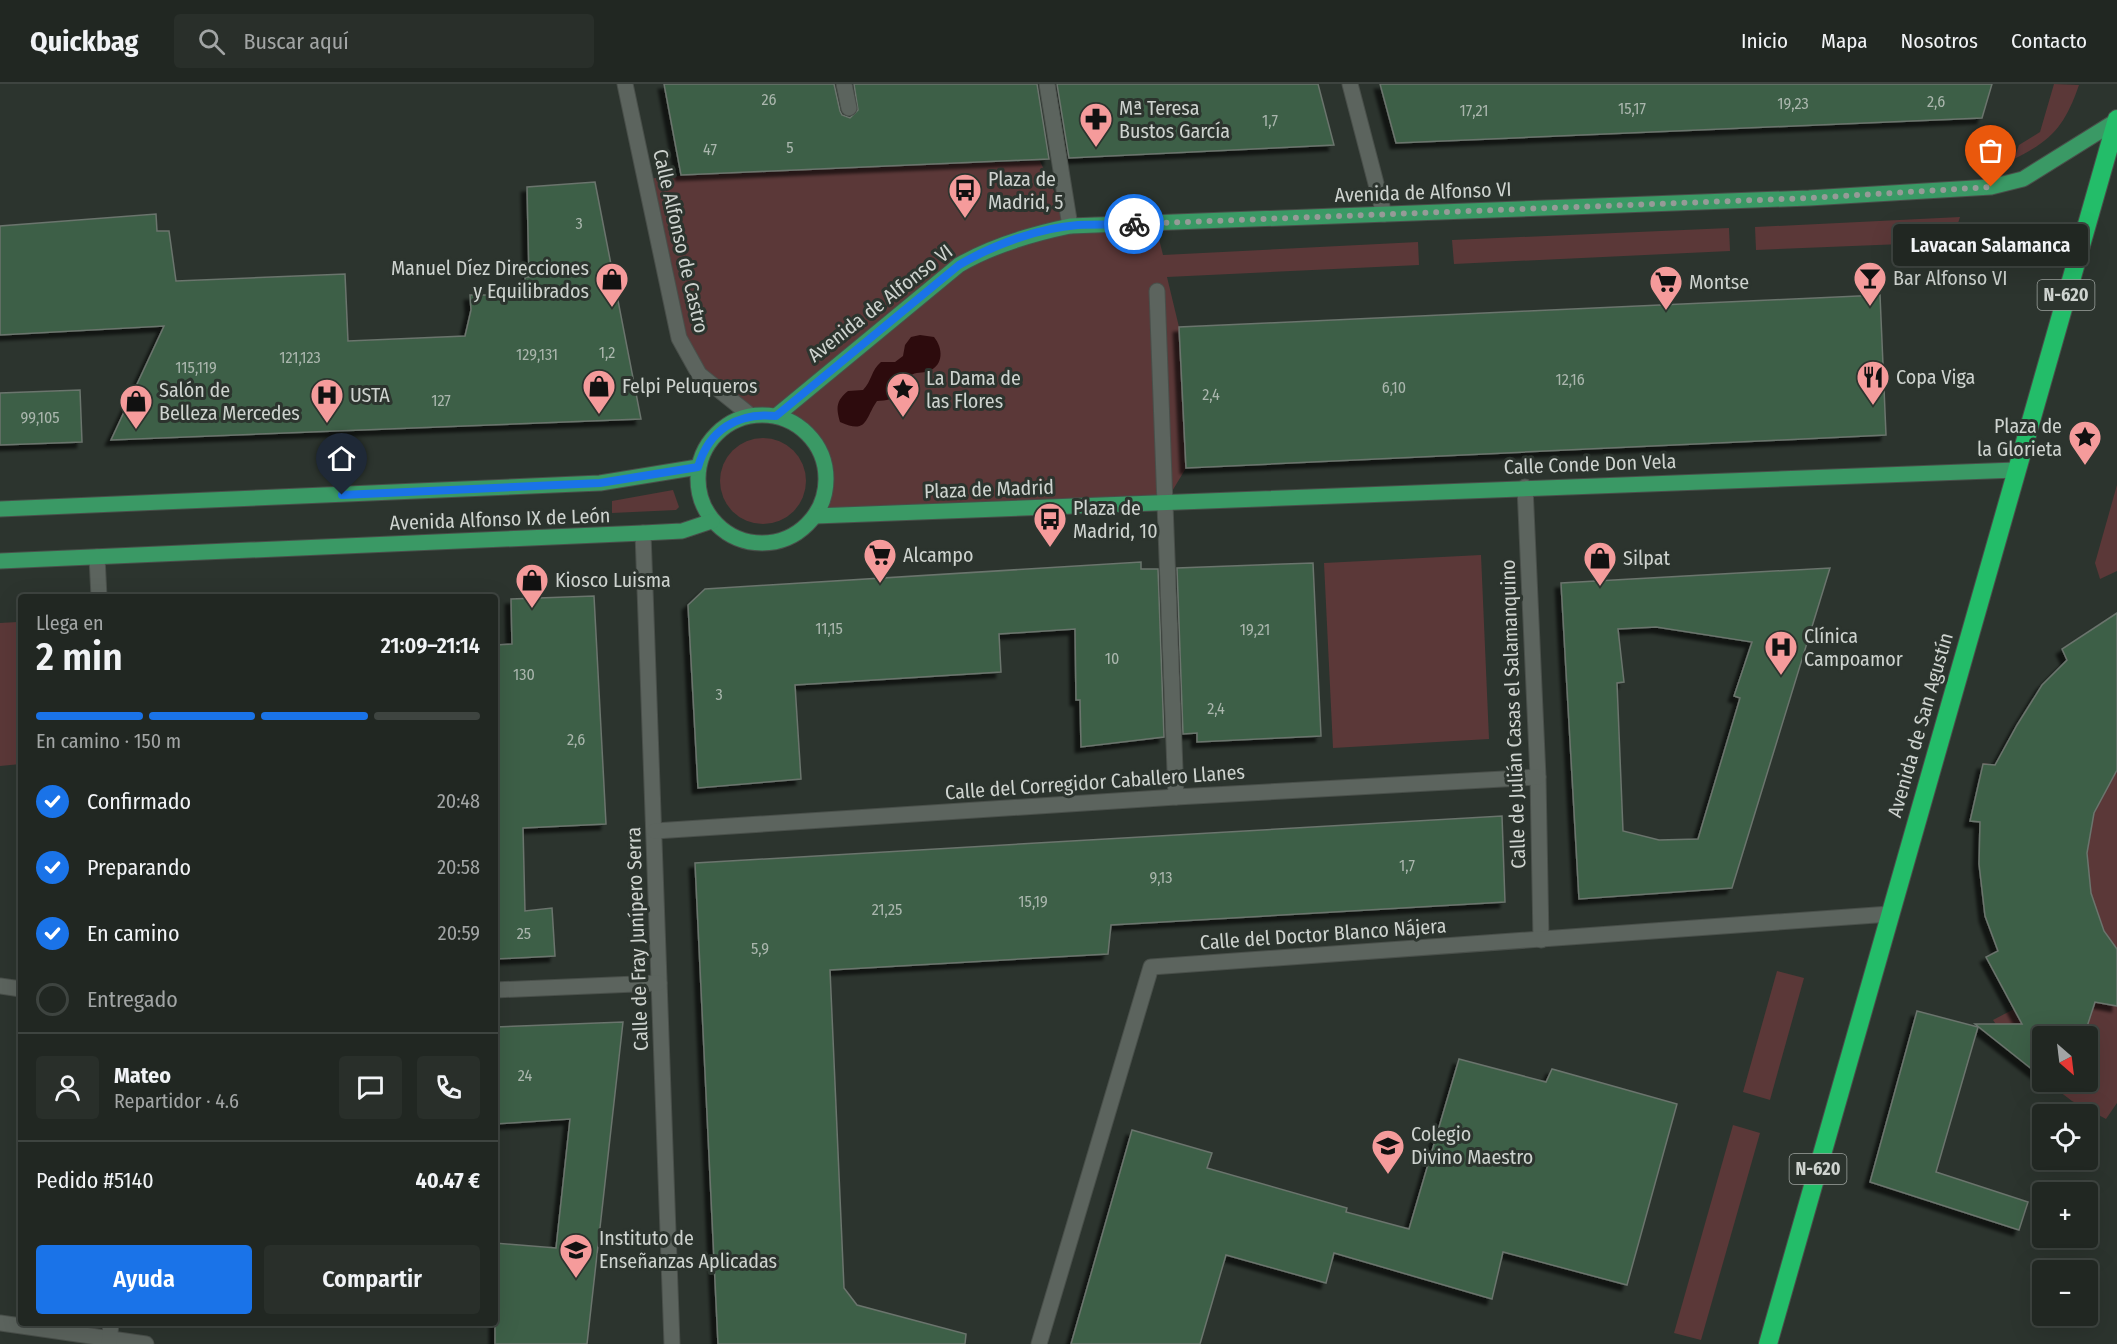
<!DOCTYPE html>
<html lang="es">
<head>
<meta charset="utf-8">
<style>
	body { margin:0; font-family:"Fira Sans Condensed",sans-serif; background:#292f2a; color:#f1f3f6; height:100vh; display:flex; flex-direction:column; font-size:22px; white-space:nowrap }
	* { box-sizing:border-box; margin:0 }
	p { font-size:20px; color:#a2a5a5 }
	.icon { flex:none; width:33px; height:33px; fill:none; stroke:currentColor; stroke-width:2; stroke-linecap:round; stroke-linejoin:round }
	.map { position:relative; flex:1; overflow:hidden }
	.details { position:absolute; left:18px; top:510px; width:480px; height:732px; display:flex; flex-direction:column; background:#212722; border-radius:6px; box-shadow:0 6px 24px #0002,0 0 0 2px #3e4440 }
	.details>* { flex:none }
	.needle { width:39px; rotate:152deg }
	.buttons { position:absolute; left:2032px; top:942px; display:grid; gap:12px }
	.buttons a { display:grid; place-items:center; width:66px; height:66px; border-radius:6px; background:#212722; box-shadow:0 6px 24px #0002,0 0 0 2px #3e4440; font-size:30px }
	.pin { position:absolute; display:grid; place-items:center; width:51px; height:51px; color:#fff; margin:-62px -26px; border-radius:50% 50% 50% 0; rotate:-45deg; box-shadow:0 0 6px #0007 }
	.pin .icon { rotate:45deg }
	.courier { position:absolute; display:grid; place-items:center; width:60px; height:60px; margin:-30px; border:4px solid #1a73e8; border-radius:50%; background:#fff; color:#222; box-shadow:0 2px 8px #0007 }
	.bubble { position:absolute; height:42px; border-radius:6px; background:#212722; box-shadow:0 6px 24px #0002,0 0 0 2px #3e4440; font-size:20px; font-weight:600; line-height:42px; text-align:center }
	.headline em { font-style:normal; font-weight:600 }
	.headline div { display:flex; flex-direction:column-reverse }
	.headline { display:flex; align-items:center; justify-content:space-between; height:102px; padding:0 18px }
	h1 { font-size:39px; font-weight:600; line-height:45px }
	.bar { display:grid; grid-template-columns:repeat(4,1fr); gap:9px 6px; align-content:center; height:72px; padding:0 18px }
	.bar i { height:8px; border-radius:4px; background:#3e4440 }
	.bar .active { background:#1a73e8 }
	.bar p { grid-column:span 4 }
	.line { display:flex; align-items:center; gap:15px; padding:0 18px; border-top:2px solid #3e4440 }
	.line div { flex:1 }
	.round { display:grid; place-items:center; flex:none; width:63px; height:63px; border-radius:6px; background:#292f2a }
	ol { padding:0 18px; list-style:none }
	li { display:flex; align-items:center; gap:18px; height:66px }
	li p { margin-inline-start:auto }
	li .icon { padding:6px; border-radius:50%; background:#1a73e8; color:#fff; stroke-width:4 }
	li:last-child { color:#a2a5a5 }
	li i { width:33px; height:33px; border:3px solid #3e4440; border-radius:50% }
	.button { display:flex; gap:12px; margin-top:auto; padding:12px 18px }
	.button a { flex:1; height:69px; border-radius:6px; background:#1a73e8; color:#fff; font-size:24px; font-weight:600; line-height:69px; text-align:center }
	.button a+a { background:#292f2a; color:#f1f3f6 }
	header { display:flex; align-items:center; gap:36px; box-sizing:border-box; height:84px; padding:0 30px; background:#212722; border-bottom:2px solid #3e4440 }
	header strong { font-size:28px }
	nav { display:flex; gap:33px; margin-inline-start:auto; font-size:21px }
	.search { width:420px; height:54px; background:#292f2a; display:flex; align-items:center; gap:15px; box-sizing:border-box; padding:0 21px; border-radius:6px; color:#a2a5a5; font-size:22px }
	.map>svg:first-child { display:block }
	.green { fill:#5b3838 }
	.water { fill:#2d0b0d }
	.building { fill:#3e5f47; stroke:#6b746d; stroke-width:1.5; fill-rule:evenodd; filter:url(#shadow) }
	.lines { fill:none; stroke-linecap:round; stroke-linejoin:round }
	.minor-casing { stroke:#494f4a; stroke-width:17 }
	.major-casing { stroke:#494f4a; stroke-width:17 }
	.highway-casing { stroke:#494f4a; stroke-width:20 }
	.minor { stroke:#5c645e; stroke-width:15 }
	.major { stroke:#3a9965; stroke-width:15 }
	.highway { stroke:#23bd69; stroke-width:18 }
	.done { stroke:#959b97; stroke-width:6; stroke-dasharray:0 10.8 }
	.route { stroke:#1a73e8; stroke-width:8 }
	.labels { text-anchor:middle; stroke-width:6; stroke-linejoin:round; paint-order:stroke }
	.number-label { font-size:16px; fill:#aab6ad }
	.shield { fill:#2c342e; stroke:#9da39f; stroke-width:1.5 }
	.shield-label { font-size:18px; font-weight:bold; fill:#ced3cf }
	.poi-label { font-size:20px; fill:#ced3cf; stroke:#2c342e; text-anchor:start }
	.street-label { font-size:20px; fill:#ced3cf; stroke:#2c342e }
</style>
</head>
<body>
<header>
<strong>Quickbag</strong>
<div class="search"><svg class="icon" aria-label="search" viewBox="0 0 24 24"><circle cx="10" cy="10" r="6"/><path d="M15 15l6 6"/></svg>Buscar aquí</div>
<nav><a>Inicio</a><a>Mapa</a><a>Nosotros</a><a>Contacto</a></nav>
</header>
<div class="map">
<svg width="2117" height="1260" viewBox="0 0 2117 1260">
	<defs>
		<filter id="shadow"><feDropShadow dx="-5.5" dy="5.5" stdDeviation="1.5" flood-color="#0009"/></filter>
	</defs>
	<rect width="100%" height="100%" fill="#2c342e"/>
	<!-- green -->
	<g class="green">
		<path d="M2054,0L2079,1C2065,41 2053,56 2014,75L2019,61L2040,48Z"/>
		<path d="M1040,77L1070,142L1155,139L1163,171L1418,158L1419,181L1167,193L1179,243L1186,384L1165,419L815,432C841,378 813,326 750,331L688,275L645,95C776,81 908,81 1040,77Z"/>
		<polygon points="1960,133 1952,158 1756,166 1755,143"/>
		<polygon points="1729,144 1730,167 1454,180 1452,156"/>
		<circle cx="763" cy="397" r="43"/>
		<polygon points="2117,401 2117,487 2100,495 2095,479"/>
		<polygon points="673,406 679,423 676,426 612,429 612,417"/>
		<polygon points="1481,471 1489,655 1333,664 1324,479"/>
		<path d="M2110,534L2117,545V1019L2106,1035L2072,1017L2047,998H2088V952H2043V994L2013,965L1993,936L2014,925L1986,873L1998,866C1981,821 1979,786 1980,738L1970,737L1983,679L1996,681C2016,642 2036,608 2067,576L2062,565Z"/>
		<polygon points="18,538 21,680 0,682 0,539"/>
		<polygon points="1777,887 1804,894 1770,1016 1743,1008"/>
		<polygon points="1733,1041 1760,1049 1701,1256 1674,1249"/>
	</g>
	<!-- water -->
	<path class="water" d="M920,251L934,253C943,264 944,281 929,287C922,290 916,287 910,292C903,311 897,316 877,317C865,334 868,351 840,338C836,323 836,317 848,307L863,306C872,297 871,286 881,278H895L903,272L905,261L911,253Z"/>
	<!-- building -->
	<g class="building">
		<polygon points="664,0 834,0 840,27 842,31 850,34 858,26 854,0 1037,0 1049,75 681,91"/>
		<polygon points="1057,0 1318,0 1334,61 1069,74"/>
		<polygon points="1380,0 1992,0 1982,34 1396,59"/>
		<polygon points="595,98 641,335 111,356 164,242 0,251 0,142 156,130 157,147 169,147 176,197 345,190 348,257 465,252 471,226 470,211 503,211 502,207 526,206 525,193 529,193 527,103"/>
		<polygon points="1880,211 1886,351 1186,384 1179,243"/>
		<polygon points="80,306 82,358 0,361 0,309"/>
		<polygon points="1141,478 1141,485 1158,485 1164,653 1081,663 1080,616 1076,616 1075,545 999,550 1001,588 795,601 801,695 698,704 688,521 705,505"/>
		<polygon points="1313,479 1321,652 1197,658 1197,649 1183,650 1177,484"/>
		<path d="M1830,484L1732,804L1579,815L1561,499ZM1656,543L1752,558L1734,612L1740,614L1698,755L1659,756L1623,747L1617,599L1624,598L1618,545Z"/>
		<polygon points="594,512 606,740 523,744 525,827 552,824 555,872 495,875 495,561 512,560 511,515"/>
		<polygon points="2117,529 2117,686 2094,729 2087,769 2091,809 2104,847 2117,865 2117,922 2095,918 2084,952 2043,952 2043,994 1975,940 2022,940 1986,873 1998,867 1985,832 1979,780 1980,738 1970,737 1983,680 1995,681 2017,641 2042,601 2067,576 2062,565"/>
		<polygon points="1502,732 1505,818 1111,841 1108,870 830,886 844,1204 857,1221 966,1250 965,1260 718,1260 695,779"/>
		<polygon points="1917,927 1978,943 1936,1088 2028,1118 2019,1146 1870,1098"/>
		<polygon points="623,938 587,1260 495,1260 495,1159 556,1164 570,1035 495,1040 495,943"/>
		<polygon points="1459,975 1546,998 1552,985 1677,1020 1627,1201 1503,1168 1492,1215 1334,1169 1326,1199 1226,1171 1200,1260 1071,1260 1132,1046 1212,1069 1207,1084 1347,1124 1346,1128 1409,1145"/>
	</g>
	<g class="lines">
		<defs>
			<g id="minor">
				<polyline points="625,0 679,254 699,290 750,331"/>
				<polyline points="844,0 849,24"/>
				<polyline points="1047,0 1070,142"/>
				<polyline points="1350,0 1384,130"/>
				<polyline points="1157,207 1176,713"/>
				<polyline points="1525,403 1538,693 1541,856"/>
				<polyline points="643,449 672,1260"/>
				<polyline points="97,473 99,513"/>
				<polyline points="655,747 1176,713 1538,693"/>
				<polyline points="0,902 21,905"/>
				<polyline points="495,906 659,899"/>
				<polyline points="0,1239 146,1260"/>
				<polyline points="109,1260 111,1239"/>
				<polyline points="1039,1260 1151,883 1890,830"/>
			</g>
			<g id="major">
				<circle cx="762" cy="395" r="64"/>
				<path d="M776,332L959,181C993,161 1032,150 1070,142L1809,114L1991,103L2023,95L2116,37"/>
				<polyline points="0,425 600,399 698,383"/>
				<polyline points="815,432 2016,386"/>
				<polyline points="0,477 643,449 682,447 712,437"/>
			</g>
			<polyline id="highway" points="1768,1260 2117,35"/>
		</defs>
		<!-- minor casing -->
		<use href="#minor" class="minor-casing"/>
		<!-- major casing -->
		<use href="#major" class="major-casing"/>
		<!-- highway casing -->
		<use href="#highway" class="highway-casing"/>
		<!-- minor -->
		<use href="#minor" class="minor"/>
		<!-- major -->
		<use href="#major" class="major"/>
		<!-- highway -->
		<use href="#highway" class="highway"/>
	</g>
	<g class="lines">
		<!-- done -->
		<polyline class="done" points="1134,140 1809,114 1991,103"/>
		<!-- route -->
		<path class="route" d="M342,411L600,399L698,383C709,346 737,328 776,332L959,181C993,161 1038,144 1078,141C1096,140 1115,141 1134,140"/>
	</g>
	<!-- icons -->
	<defs>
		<symbol id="pharmacy-pin" viewBox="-11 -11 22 30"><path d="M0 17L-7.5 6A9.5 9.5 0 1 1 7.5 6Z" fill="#f59b9b" stroke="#2c342e"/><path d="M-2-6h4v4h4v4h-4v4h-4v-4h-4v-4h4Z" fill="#111"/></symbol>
		<symbol id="bus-pin" viewBox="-11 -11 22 30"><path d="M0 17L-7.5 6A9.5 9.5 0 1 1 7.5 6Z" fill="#f59b9b" stroke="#2c342e"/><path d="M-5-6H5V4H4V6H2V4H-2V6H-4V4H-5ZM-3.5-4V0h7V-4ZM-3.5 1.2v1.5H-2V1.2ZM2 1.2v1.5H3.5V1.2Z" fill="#111"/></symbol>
		<symbol id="bar-pin" viewBox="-11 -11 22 30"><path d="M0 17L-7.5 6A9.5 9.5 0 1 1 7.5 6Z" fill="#f59b9b" stroke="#2c342e"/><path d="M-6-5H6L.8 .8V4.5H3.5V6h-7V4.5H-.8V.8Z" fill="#111"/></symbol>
		<symbol id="shop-pin" viewBox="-11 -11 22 30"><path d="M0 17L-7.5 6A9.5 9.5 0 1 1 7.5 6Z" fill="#f59b9b" stroke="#2c342e"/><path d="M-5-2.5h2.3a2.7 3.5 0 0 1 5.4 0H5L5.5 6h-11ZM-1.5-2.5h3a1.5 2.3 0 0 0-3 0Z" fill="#111"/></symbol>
		<symbol id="supermarket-pin" viewBox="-11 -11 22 30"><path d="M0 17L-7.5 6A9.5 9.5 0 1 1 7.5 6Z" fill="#f59b9b" stroke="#2c342e"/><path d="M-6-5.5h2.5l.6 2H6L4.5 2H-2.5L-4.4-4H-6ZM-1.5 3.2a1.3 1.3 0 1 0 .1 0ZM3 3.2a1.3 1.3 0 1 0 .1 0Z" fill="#111"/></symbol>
		<symbol id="restaurant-pin" viewBox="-11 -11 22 30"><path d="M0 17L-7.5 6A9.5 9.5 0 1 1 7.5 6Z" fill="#f59b9b" stroke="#2c342e"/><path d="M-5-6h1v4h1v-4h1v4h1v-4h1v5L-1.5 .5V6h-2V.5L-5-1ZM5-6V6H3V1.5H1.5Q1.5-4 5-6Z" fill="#111"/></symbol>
		<symbol id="sight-pin" viewBox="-11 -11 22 30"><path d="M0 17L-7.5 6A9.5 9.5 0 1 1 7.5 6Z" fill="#f59b9b" stroke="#2c342e"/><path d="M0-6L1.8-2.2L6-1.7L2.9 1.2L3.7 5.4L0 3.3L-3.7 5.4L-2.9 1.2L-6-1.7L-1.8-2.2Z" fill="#111"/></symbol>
		<symbol id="hospital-pin" viewBox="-11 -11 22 30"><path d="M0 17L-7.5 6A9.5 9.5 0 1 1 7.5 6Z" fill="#f59b9b" stroke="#2c342e"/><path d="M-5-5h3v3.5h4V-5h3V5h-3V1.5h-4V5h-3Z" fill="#111"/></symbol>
		<symbol id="school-pin" viewBox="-11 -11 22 30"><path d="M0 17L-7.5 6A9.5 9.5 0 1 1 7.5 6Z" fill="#f59b9b" stroke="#2c342e"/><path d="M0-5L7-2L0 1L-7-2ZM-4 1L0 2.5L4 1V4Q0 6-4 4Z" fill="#111"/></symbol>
	</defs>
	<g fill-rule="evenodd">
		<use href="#pharmacy-pin" x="1077" y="16" width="38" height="52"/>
		<use href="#bus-pin" x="946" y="87" width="38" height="52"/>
		<use href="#bar-pin" x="1851" y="175" width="38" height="52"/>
		<use href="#shop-pin" x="593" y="176" width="38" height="52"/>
		<use href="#supermarket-pin" x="1647" y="179" width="38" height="52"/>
		<use href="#restaurant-pin" x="1854" y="274" width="38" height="52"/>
		<use href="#shop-pin" x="580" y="283" width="38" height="52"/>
		<use href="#sight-pin" x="884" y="286" width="38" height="52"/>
		<use href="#hospital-pin" x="308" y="292" width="38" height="52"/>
		<use href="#shop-pin" x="117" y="298" width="38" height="52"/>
		<use href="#sight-pin" x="2066" y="334" width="38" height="52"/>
		<use href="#bus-pin" x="1031" y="416" width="38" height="52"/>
		<use href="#supermarket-pin" x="861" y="452" width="38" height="52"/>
		<use href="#shop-pin" x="1581" y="455" width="38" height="52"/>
		<use href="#shop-pin" x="513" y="477" width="38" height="52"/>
		<use href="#hospital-pin" x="1762" y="544" width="38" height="52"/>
		<use href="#school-pin" x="1369" y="1043" width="38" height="52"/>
		<use href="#school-pin" x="557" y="1147" width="38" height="52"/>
	</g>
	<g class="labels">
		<!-- number labels -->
		<g class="number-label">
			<text x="769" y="21">26</text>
			<text x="1936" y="23">2,6</text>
			<text x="1793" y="25">19,23</text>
			<text x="1632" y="30">15,17</text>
			<text x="1474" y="32">17,21</text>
			<text x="1270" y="42">1,7</text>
			<text x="790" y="69">5</text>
			<text x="710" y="71">47</text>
			<text x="579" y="145">3</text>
			<text x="607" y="274">1,2</text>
			<text x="537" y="276">129,131</text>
			<text x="300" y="279">121,123</text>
			<text x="196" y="289">115,119</text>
			<text x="1570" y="301">12,16</text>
			<text x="1394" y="309">6,10</text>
			<text x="1211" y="316">2,4</text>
			<text x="441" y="322">127</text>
			<text x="40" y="339">99,105</text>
			<text x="829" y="550">11,15</text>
			<text x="1255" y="551">19,21</text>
			<text x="1112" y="580">10</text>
			<text x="524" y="596">130</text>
			<text x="719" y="616">3</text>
			<text x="1216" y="630">2,4</text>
			<text x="576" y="661">2,6</text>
			<text x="1407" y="787">1,7</text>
			<text x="1161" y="799">9,13</text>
			<text x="1033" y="823">15,19</text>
			<text x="887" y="831">21,25</text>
			<text x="524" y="855">25</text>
			<text x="760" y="870">5,9</text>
			<text x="525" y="997">24</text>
		</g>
		<!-- shield labels -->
		<g class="shield">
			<rect x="2037.5" y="196" width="57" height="30" rx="4.5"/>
			<rect x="1789.5" y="1070" width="57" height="30" rx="4.5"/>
		</g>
		<g class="shield-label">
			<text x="2066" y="217">N-620</text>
			<text x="1818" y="1091">N-620</text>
		</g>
		<!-- poi labels -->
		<g class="poi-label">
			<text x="1119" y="31">Mª Teresa<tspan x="1119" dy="23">Bustos García</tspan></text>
			<text x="988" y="102">Plaza de<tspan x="988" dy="23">Madrid, 5</tspan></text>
			<text x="589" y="191" text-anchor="end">Manuel Díez Direcciones<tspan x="589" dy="23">y Equilibrados</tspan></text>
			<text x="1893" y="201">Bar Alfonso VI</text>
			<text x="1689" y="205">Montse</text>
			<text x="1896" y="300">Copa Viga</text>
			<text x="926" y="301">La Dama de<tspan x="926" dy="23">las Flores</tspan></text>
			<text x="622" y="309">Felpi Peluqueros</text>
			<text x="159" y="313">Salón de<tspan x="159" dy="23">Belleza Mercedes</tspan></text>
			<text x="350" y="318">USTA</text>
			<text x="2062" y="349" text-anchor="end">Plaza de<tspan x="2062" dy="23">la Glorieta</tspan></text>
			<text x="1073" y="431">Plaza de<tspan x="1073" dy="23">Madrid, 10</tspan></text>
			<text x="903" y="478">Alcampo</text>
			<text x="1623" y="481">Silpat</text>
			<text x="555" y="503">Kiosco Luisma</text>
			<text x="1804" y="559">Clínica<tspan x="1804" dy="23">Campoamor</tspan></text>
			<text x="1411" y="1057">Colegio<tspan x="1411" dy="23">Divino Maestro</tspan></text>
			<text x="599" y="1161">Instituto de<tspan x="599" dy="23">Enseñanzas Aplicadas</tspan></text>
		</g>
		<!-- street labels -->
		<g class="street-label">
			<text transform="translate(1423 108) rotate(-2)" y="7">Avenida de Alfonso VI</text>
			<text transform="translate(681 157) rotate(77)" y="7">Calle Alfonso de Castro</text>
			<text transform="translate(880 219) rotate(-38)" y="7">Avenida de Alfonso VI</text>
			<text transform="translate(1590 380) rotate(-2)" y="7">Calle Conde Don Vela</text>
			<text transform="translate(989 405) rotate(-2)" y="7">Plaza de Madrid</text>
			<text transform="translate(500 435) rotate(-2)" y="7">Avenida Alfonso IX de León</text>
			<text transform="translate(1513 630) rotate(-92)" y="7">Calle de Julián Casas el Salamanquino</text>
			<text transform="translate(1920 641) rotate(-74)" y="7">Avenida de San Agustín</text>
			<text transform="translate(1095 698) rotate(-4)" y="7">Calle del Corregidor Caballero Llanes</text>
			<text transform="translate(1323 850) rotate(-4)" y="7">Calle del Doctor Blanco Nájera</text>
			<text transform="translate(637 855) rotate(-92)" y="7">Calle de Fray Junípero Serra</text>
		</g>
	</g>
</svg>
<div class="buttons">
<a><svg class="needle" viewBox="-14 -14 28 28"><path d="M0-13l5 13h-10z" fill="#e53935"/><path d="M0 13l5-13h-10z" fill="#a2a5a5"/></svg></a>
<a><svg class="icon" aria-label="locate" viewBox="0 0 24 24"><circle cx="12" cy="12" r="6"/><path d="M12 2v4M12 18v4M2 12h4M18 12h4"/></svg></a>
<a>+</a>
<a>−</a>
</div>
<div class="pin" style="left:1991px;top:103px;background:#ea580c"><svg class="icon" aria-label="bag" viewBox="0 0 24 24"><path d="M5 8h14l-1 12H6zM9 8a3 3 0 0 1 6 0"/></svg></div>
<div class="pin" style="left:342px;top:411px;background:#1f2937"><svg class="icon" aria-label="home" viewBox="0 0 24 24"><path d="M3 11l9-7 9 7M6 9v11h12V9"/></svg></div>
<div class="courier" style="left:1134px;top:140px"><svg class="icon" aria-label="bike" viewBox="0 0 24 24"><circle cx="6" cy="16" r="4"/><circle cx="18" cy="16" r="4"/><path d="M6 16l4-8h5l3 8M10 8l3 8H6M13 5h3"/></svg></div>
<div class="bubble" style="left:1893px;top:140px;width:195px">Lavacan Salamanca</div>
<section class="details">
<div class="headline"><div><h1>2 min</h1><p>Llega en</p></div><em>21:09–21:14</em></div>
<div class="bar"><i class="active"></i><i class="active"></i><i class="active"></i><i></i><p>En camino · 150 m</p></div>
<ol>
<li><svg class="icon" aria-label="check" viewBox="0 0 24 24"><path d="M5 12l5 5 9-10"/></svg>Confirmado<p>20:48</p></li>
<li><svg class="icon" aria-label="check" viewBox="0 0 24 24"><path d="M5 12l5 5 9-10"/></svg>Preparando<p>20:58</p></li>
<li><svg class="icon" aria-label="check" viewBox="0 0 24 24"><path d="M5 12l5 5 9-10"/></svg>En camino<p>20:59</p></li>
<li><i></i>Entregado</li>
</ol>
<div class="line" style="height:108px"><a class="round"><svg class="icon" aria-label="person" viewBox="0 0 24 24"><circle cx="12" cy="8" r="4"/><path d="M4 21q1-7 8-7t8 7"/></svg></a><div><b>Mateo</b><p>Repartidor · 4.6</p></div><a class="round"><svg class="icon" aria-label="chat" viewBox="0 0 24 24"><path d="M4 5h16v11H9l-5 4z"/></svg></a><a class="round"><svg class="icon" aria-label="phone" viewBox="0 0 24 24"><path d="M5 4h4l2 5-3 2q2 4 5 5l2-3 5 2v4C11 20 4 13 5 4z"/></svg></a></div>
<div class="line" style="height:78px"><div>Pedido #5140</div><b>40.47 €</b></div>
<div class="button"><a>Ayuda</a><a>Compartir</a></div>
</section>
</div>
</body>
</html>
